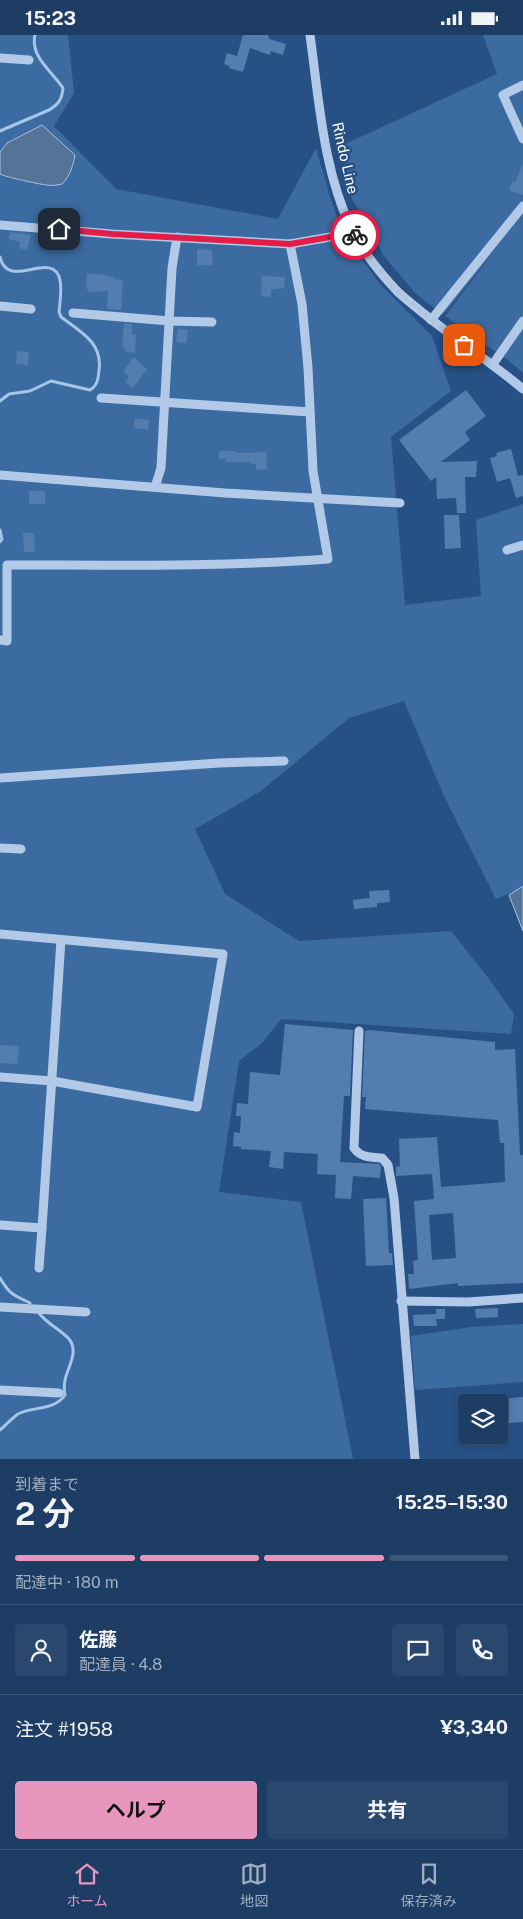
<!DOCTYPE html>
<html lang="ja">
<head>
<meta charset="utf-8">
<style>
	body { margin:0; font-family:"Public Sans","Noto Sans JP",sans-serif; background:#2a486d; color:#f1f3f6; height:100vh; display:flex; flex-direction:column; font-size:19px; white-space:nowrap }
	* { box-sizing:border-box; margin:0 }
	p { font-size:16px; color:#a0aebf }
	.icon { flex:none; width:28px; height:28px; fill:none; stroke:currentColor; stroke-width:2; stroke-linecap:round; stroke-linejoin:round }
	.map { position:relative; height:1424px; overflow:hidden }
	.details { display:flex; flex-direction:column; background:#1d3d64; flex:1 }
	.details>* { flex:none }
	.fabs { position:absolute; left:458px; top:1359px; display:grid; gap:10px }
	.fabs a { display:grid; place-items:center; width:50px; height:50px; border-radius:5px; background:#1d3d64; box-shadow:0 2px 8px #0003,0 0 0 1px #3b5678; font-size:25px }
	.pin { position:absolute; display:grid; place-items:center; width:42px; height:42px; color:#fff; margin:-21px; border-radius:10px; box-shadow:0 2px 8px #0006 }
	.courier { position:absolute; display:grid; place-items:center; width:50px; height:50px; margin:-25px; border:4px solid #e11d48; border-radius:50%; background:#fff; color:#222; box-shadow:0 1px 6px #0007 }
	.summary em { font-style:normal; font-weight:700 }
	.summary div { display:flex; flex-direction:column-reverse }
	.summary { display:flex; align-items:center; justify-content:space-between; height:85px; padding:0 15px }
	h1 { font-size:32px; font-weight:700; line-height:38px }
	.bar { display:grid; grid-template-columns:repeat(4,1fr); gap:8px 5px; align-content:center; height:60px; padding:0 15px }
	.bar i { height:6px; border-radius:4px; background:#3b5678 }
	.bar .active { background:#e797bd }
	.bar p { grid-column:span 4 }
	.line { display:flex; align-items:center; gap:12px; padding:0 15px; border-top:1px solid #3b5678 }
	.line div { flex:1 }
	.round { display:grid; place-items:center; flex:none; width:52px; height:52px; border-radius:5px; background:#2a486d }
	.action { display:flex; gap:10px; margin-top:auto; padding:10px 15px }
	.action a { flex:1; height:58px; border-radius:5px; background:#e797bd; color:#111; font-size:20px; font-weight:700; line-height:58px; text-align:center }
	.action a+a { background:#2a486d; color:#f1f3f6 }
	.status { display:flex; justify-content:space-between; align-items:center; height:35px; padding:0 25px; background:#1d3d64; direction:ltr }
	.status svg { height:14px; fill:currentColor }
	.menu { display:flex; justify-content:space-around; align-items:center; height:70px; border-top:1px solid #3b5678; background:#1d3d64; font-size:14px; color:#a0aebf }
	.menu a { display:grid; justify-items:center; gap:2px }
	.menu .active { color:#e797bd }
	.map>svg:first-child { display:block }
	.green { fill:#3c6ba1 }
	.water { fill:#557297; stroke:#a6c5e8 }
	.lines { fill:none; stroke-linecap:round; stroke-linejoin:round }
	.stream { stroke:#a6c5e8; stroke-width:3 }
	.building { fill:#547daf; fill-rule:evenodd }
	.minor { stroke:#b2cae8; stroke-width:9 }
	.done { stroke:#b3c2d4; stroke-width:5; stroke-dasharray:0 9 }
	.route { stroke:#e11d48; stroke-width:6 }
	.labels { text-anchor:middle; stroke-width:5; stroke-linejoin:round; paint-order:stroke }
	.street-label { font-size:15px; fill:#fff; stroke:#275185 }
</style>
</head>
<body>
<div class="status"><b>15:23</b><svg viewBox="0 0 49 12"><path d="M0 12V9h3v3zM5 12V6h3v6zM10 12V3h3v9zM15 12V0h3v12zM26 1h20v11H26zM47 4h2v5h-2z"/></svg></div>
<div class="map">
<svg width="523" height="1424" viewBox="0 0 523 1424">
	<rect width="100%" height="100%" fill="#275185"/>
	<!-- green -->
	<g class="green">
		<path d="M0,0H68L74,58L54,91L116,154L278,184L316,113L330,162L340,189L352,210L380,249L432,301L451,356L391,402L405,570L481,561L476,485L523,469V853L496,864L443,759L404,666L349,683L261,756L195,794L225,859L299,906L451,896L489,944L514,979L511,999L281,984L261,1009L239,1026L219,1157L301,1167L353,1424H0V139C15,148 49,144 67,144L73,132L75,120L37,92L7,108L0,117Z"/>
		<polygon points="483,0 523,0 523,338 509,326 445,281 494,217 443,280 416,259 384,221 351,162 343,110 497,39"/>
		<polygon points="523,1289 523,1347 415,1355 411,1301 471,1292"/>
	</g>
	<!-- water -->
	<g class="water">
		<path d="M42,90L75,120C73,131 70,141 62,149C57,150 51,151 46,150C39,149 5,142 0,139V117L7,108Z"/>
		<polygon points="523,851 523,896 509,860"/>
	</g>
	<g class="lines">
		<!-- stream -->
		<g class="stream">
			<path d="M0,96L49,75C59,69 62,64 63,53C52,36 30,22 35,0"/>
			<path d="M0,222C8,257 53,213 60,245C62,255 60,267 59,277L61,282C80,296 103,308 99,335C98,344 98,350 90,355L51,346L30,356L9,359L0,366"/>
			<polyline points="0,495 2,504 0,507"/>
			<path d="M0,1243C10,1260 14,1260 30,1268"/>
			<path d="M0,1395C6,1390 12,1383 18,1379C33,1371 54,1376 65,1360C64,1355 64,1350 65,1345C68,1332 79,1316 69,1304C60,1294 47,1289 39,1278"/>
		</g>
	</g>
	<!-- building -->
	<g class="building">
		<polygon points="243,0 268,0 269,4 286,9 283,20 271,16 270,20 250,13 243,37 229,33 229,31 224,29 227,18 237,21"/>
		<polygon points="522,130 523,130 523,160 509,155 512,146 515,148"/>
		<polygon points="10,197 31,200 27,215 19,213 20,207 8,204"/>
		<polygon points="197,214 212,215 213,230 197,230"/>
		<polygon points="87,238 107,240 107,241 115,242 115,244 123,245 121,275 107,274 108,256 90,257 86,253"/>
		<polygon points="262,241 285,242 284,253 271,255 271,262 261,261"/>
		<polygon points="124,288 132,289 132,299 136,300 135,318 125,317 125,313 122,312"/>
		<polygon points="178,294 188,295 186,308 176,307"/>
		<polygon points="17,316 29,317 28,330 16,329"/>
		<polygon points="134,322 147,334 133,353 125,347 129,342 123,336"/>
		<polygon points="466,355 486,381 465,397 470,405 441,427 477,426 476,442 465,442 466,478 457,478 456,463 437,464 436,442 431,446 399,405"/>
		<polygon points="135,383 149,385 148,395 134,393"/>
		<polygon points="511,414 518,441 523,440 523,461 516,463 510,443 497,447 490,423 497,421 496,418"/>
		<polygon points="219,416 236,416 236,418 266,417 267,434 256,435 256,429 251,429 251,427 226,427 226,424 219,424"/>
		<rect x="29" y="456" width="16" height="13"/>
		<polygon points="444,480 459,480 461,513 445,514"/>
		<polygon points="23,498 34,498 35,517 24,517"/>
		<polygon points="389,855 390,867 377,868 377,872 354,874 353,865 370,863 369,856"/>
		<polygon points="285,989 353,995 350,1061 344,1061 340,1127 379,1129 381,1131 380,1143 353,1141 351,1164 335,1163 336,1140 317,1139 318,1119 284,1117 283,1134 269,1132 271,1116 241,1114 241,1112 233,1111 234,1097 240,1098 241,1081 236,1081 237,1068 248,1069 250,1037 280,1040"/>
		<path d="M369,995L495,1007V1015L515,1014L520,1120H523V1248L458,1251V1248L409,1254L408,1239H414L413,1226L418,1225L414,1166L434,1164L432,1139L396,1141V1132L400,1131L399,1104L437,1102L441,1152L505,1147L504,1108H500L498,1085L365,1074L366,1062H362L365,996ZM453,1178L456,1223L432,1225L429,1180Z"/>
		<polygon points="0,1010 19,1011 18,1029 0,1028"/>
		<polygon points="386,1163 389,1218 392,1218 393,1230 366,1231 363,1164"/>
		<polygon points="498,1273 498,1282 476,1283 475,1274"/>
		<rect x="436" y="1274" width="9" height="10"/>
		<polygon points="436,1279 437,1291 414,1291 413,1280"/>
		<polygon points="523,1362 523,1387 499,1389 499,1364"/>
	</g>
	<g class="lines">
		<!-- minor -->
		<g class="minor">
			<path d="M310,0C319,65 323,135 352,195C363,217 381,239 397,256C405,264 415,271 423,278C456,305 491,327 523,354"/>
			<polyline points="0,23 29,25"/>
			<polyline points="523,50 503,60 523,104"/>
			<polyline points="0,190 112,199 290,209 353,198"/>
			<polyline points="0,271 31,274"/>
			<polyline points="73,278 170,286 212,287"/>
			<polyline points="431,285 523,171"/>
			<polyline points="493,329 523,286"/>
			<polyline points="101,363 310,377"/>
			<polyline points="0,440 225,458 400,468"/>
			<polyline points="155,452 161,433 172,233 177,202"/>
			<polyline points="507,515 523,510"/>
			<path d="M0,605L7,606V530C114,530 221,532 328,524L313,436L308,333L302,269L290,209"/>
			<polyline points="0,743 219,728 284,726"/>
			<polyline points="0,813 21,814"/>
			<polyline points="0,899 223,919 197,1072 52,1046 0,1042"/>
			<path d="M359,996L354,1113C361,1123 370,1122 382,1123L388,1130L394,1163L415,1424"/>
			<polyline points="0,1190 42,1193 61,905"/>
			<polyline points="39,1233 42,1193"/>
			<polyline points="401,1266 468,1267 523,1263"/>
			<polyline points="0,1272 86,1277"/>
			<polyline points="0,1355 59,1358"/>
		</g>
	</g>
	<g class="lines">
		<!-- done -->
		<polyline class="done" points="355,200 375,229 398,257 464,310"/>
		<!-- route -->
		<polyline class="route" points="59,194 112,199 290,209 353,198 355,200"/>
	</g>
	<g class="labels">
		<!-- street labels -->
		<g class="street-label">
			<text transform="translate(345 123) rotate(77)" y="5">Rindo Line</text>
		</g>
	</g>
</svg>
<div class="fabs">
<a><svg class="icon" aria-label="layers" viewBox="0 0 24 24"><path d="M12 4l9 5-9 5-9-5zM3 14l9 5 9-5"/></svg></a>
</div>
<div class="pin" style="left:464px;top:310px;background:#ea580c"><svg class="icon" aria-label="bag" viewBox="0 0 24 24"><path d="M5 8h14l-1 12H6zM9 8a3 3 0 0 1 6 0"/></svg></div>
<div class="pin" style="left:59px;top:194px;background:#1f2937"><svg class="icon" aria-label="home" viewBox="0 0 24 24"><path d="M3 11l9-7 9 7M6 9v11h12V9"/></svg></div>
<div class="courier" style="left:355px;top:200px"><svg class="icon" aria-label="bike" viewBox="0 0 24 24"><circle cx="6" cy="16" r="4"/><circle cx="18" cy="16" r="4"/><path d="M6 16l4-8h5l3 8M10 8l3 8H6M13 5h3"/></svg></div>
</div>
<section class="details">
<div class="summary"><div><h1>2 分</h1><p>到着まで</p></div><em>15:25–15:30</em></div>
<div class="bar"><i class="active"></i><i class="active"></i><i class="active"></i><i></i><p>配達中 · 180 m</p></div>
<div class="line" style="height:90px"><a class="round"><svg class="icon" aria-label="person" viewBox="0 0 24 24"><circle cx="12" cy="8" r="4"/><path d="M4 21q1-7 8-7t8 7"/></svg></a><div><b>佐藤</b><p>配達員 · 4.8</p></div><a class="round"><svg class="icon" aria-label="chat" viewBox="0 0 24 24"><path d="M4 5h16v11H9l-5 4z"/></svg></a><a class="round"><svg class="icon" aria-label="phone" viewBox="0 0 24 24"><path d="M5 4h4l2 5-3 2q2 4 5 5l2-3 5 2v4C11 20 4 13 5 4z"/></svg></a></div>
<div class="line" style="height:65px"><div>注文 #1958</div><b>¥3,340</b></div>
<div class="action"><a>ヘルプ</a><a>共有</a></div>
</section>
<nav class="menu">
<a class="active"><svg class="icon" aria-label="home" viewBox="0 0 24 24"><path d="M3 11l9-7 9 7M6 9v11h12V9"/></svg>ホーム</a>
<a><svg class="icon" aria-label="map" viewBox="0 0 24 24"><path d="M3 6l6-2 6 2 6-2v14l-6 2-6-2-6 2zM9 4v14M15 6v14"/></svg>地図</a>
<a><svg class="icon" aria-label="saved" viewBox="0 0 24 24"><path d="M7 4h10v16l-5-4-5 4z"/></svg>保存済み</a>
</nav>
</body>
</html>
